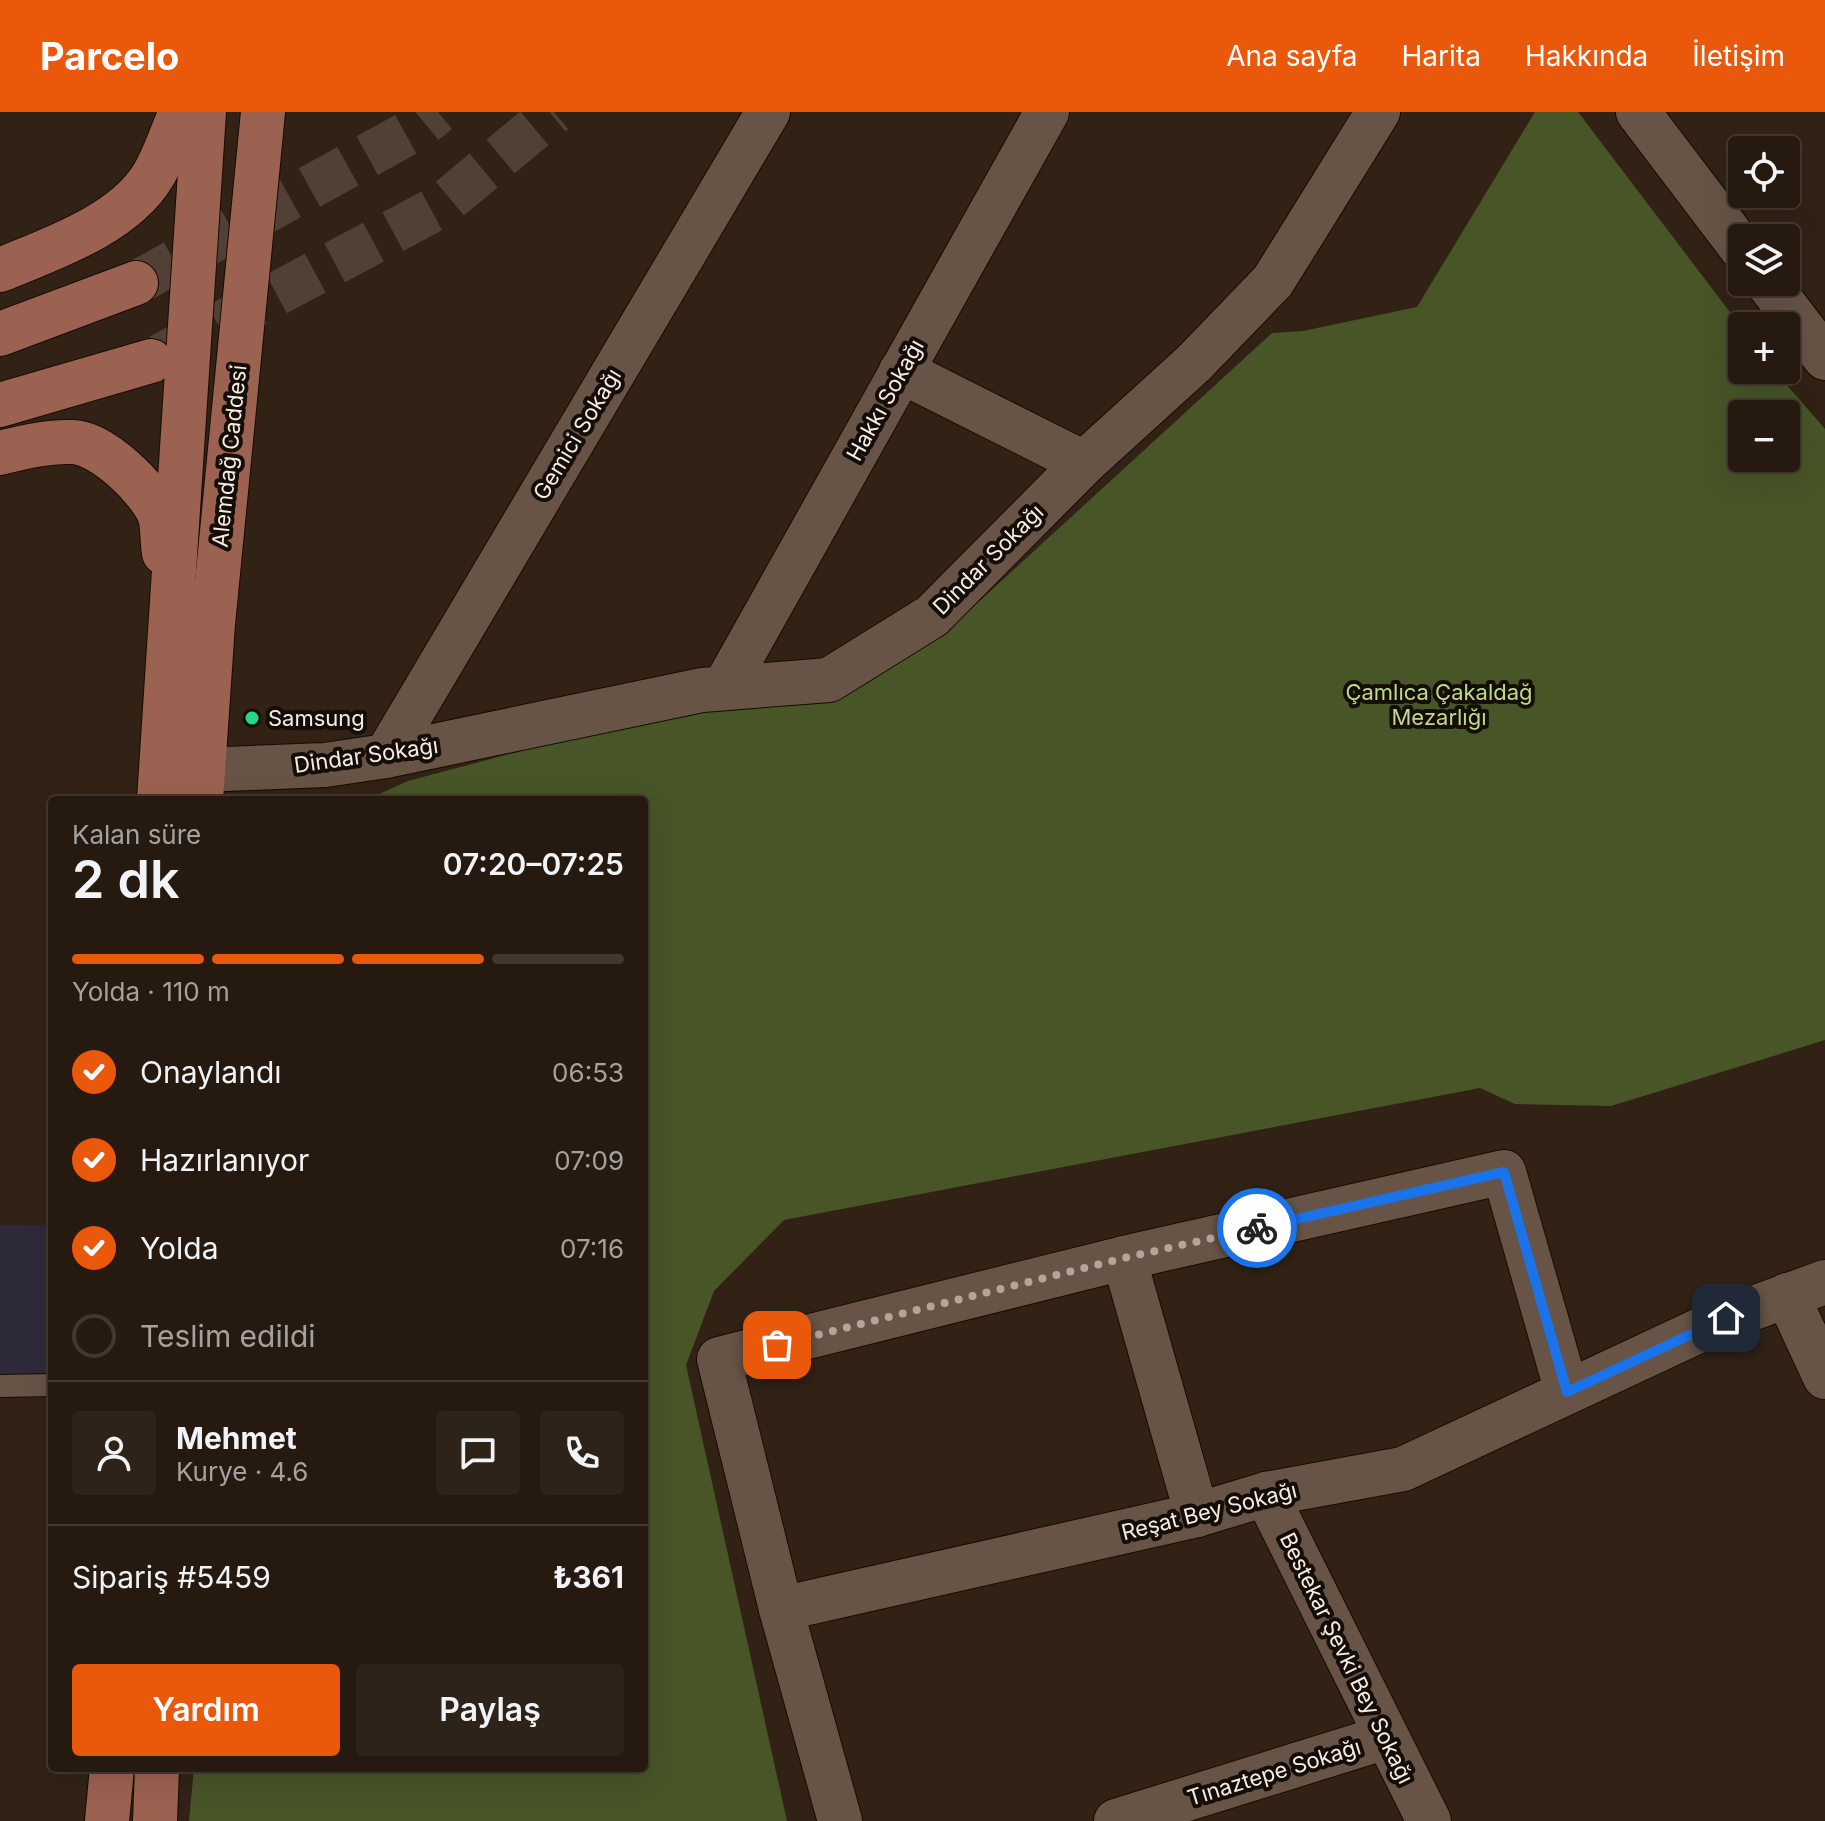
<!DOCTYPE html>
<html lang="tr">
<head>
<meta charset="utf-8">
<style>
	body { margin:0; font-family:Inter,sans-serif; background:#2e2319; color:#f1f3f6; height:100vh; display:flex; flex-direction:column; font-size:30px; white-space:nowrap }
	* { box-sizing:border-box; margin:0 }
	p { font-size:26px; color:#a4a19f }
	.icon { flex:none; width:44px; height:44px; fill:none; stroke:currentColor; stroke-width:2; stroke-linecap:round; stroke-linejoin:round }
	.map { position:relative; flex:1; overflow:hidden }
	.details { position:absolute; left:48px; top:684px; width:600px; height:976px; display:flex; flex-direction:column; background:#261a10; border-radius:8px; box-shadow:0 8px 32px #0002,0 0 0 2px #423830 }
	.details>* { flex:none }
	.controls { position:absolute; left:1728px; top:24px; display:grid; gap:16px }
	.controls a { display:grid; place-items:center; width:72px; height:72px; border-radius:8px; background:#261a10; box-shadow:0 8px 32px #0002,0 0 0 2px #423830; font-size:40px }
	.pin { position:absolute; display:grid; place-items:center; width:68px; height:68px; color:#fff; margin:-34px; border-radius:16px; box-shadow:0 4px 12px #0006 }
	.courier { position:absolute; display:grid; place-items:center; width:80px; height:80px; margin:-40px; border:6px solid #1a73e8; border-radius:50%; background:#fff; color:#222; box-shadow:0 2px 10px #0007 }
	.headline em { font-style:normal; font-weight:600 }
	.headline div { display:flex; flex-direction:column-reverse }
	.headline { display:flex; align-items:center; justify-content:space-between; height:136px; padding:0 24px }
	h1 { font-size:52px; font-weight:600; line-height:60px }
	.bar { display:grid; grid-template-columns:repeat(4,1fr); gap:12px 8px; align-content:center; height:96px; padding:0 24px }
	.bar i { height:10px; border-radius:6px; background:#423830 }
	.bar .selected { background:#ea580c }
	.bar p { grid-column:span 4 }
	.line { display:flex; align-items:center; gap:20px; padding:0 24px; border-top:2px solid #423830 }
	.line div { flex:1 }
	.round { display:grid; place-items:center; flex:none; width:84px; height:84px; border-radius:8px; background:#2e2319 }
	ol { padding:0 24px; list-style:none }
	li { display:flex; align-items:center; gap:24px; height:88px }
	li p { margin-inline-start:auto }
	li .icon { padding:8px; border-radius:50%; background:#ea580c; color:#fff; stroke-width:4 }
	li:last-child { color:#a4a19f }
	li i { width:44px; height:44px; border:4px solid #423830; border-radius:50% }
	.primary-button { display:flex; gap:16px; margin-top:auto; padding:16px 24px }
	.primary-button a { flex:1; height:92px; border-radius:8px; background:#ea580c; color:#fff; font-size:32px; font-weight:600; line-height:92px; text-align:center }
	.primary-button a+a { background:#2e2319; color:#f1f3f6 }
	header { display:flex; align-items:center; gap:48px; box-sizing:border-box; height:112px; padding:0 40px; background:#ea580c; color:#fff }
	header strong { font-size:38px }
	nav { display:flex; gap:44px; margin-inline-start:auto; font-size:28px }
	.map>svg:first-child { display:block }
	.education { fill:#2f2a3a }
	.green { fill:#475527; fill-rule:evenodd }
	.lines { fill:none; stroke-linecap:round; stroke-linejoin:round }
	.primary-tunnel { stroke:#504035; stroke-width:44; stroke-dasharray:44 22; stroke-linecap:butt }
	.service-casing { stroke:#190b02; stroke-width:24 }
	.minor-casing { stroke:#190b02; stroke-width:46 }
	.tertiary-casing { stroke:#190b02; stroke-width:46 }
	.primary-casing { stroke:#190b02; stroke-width:46 }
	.service { stroke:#675447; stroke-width:22 }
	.minor { stroke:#675447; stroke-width:44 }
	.tertiary { stroke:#675447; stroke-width:44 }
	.primary { stroke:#9c6251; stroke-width:44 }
	.done { stroke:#b2a59c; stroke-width:8; stroke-dasharray:0 14.4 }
	.route { stroke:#1a73e8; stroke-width:10 }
	.poi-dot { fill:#23d886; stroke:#140d08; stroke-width:3 }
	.labels { text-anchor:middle; stroke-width:8; stroke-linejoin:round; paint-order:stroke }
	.street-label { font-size:22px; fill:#f7ece4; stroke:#140d08 }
	.park-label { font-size:22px; fill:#bfd98b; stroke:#140d08 }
	.poi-label { font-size:22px; fill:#f7ece4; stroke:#140d08; text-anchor:start }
</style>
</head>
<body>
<header>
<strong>Parcelo</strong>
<nav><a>Ana sayfa</a><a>Harita</a><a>Hakkında</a><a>İletişim</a></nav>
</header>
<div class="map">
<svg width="1825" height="1709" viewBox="0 0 1825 1709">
	<rect width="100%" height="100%" fill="#322216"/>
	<!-- education -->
	<polygon class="education" points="0,1113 52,1113 52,1261 0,1263"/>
	<!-- green -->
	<path class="green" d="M1535,0H1578L1742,216V258H1774L1825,317V928L1611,994L1515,992L1480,976L784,1108L714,1179L686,1253L787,1709H189L194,1656H644V688H366L408,669L701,591L794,593L864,570L962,505L1272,221L1303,219L1417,195ZM1742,302H1786V346H1742Z"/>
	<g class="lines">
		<!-- primary-tunnel -->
		<g class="primary-tunnel">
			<polyline points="136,171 421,14 438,0"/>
			<polyline points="160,244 441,94 554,0"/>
		</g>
		<defs>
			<polyline id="service" points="0,1274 52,1273"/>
			<g id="minor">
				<polyline points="901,259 1084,351"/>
				<polyline points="724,576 1047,0"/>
				<polyline points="386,644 768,0"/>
				<polyline points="202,658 325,653 386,644 702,578 829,568 932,504 1084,351 1194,251 1273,169 1378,0"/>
				<polyline points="1124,1146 1504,1060 1567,1280"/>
				<polyline points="1787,1183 1825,1265"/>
				<polyline points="1266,1382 1429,1709"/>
				<polyline points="781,1497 719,1247 1124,1146 1197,1403"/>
				<polyline points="840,1709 781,1497 1197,1403 1266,1382 1403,1357 1726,1206 1825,1170"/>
				<polyline points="1116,1709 1386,1625"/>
			</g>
			<g id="tertiary">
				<polyline points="1638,0 1742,137"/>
				<polyline points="1767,170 1825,246"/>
			</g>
			<g id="primary">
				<path d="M0,158C51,137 125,112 154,62C165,43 172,20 181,0"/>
				<polyline points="0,222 136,171"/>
				<polyline points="0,293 151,249"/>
				<path d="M0,341C24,335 49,329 73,330C102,331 151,378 160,404C163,415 162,430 164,441"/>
				<polyline points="159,688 204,0"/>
				<polyline points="201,688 213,512 263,0"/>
				<polyline points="107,1709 112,1656"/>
				<polyline points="155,1709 157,1656"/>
			</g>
		</defs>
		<!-- service casing -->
		<use href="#service" class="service-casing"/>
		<!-- minor casing -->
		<use href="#minor" class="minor-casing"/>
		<!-- tertiary casing -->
		<use href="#tertiary" class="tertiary-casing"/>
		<!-- primary casing -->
		<use href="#primary" class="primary-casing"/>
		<!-- service -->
		<use href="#service" class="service"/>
		<!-- minor -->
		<use href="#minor" class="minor"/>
		<!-- tertiary -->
		<use href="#tertiary" class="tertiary"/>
		<!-- primary -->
		<use href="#primary" class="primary"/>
	</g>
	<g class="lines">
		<!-- done -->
		<polyline class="done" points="777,1233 1124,1146 1257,1116"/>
		<!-- route -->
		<polyline class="route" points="1257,1116 1504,1060 1567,1280 1726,1206"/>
	</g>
	<!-- markers -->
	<circle class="poi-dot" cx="252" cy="606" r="8"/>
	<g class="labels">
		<!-- street labels -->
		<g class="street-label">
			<text transform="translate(885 288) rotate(-61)" y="8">Hakkı Sokağı</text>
			<text transform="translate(577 322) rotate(-59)" y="8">Gemici Sokağı</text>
			<text transform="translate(229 344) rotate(-84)" y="8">Alemdağ Caddesi</text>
			<text transform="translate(988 447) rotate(-45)" y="8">Dindar Sokağı</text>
			<text transform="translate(366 643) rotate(-8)" y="8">Dindar Sokağı</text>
			<text transform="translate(1209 1399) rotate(-14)" y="8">Reşat Bey Sokağı</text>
			<text transform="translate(1347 1546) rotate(64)" y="8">Bestekar Şevki Bey Sokağı</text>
			<text transform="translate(1274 1660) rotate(-17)" y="8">Tınaztepe Sokağı</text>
		</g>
		<!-- park labels -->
		<g class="park-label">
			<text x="1439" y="588">Çamlıca Çakaldağ<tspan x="1439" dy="25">Mezarlığı</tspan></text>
		</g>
		<!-- poi labels -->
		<g class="poi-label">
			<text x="268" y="614">Samsung</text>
		</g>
	</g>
</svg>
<div class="controls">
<a><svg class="icon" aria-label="locate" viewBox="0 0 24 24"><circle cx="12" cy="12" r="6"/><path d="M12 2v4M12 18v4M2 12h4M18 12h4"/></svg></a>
<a><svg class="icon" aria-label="layers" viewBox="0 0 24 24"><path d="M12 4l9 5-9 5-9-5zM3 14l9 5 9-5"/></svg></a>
<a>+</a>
<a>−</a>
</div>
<div class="pin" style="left:777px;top:1233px;background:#ea580c"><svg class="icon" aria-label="bag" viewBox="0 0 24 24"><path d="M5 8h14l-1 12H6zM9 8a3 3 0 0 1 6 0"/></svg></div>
<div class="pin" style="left:1726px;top:1206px;background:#1f2937"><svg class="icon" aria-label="home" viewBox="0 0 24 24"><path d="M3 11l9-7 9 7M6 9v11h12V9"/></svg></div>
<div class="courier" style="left:1257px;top:1116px"><svg class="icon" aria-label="bike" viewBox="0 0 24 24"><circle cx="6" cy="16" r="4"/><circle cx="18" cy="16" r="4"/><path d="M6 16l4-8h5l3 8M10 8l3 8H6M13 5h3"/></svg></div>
<section class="details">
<div class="headline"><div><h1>2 dk</h1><p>Kalan süre</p></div><em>07:20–07:25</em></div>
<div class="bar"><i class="selected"></i><i class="selected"></i><i class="selected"></i><i></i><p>Yolda · 110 m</p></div>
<ol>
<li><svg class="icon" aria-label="check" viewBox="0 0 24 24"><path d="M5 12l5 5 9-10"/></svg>Onaylandı<p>06:53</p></li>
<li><svg class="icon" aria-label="check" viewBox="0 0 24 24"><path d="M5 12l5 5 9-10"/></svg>Hazırlanıyor<p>07:09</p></li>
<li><svg class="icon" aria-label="check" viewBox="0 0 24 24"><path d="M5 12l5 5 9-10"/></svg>Yolda<p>07:16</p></li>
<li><i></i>Teslim edildi</li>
</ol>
<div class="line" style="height:144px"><a class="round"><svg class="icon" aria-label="person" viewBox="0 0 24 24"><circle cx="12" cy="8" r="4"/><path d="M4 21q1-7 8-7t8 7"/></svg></a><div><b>Mehmet</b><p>Kurye · 4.6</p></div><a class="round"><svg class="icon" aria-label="chat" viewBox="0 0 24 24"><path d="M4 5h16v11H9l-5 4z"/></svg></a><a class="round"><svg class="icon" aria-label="phone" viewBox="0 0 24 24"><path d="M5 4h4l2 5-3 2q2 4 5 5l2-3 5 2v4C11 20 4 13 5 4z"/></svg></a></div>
<div class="line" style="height:104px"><div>Sipariş #5459</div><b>₺361</b></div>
<div class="primary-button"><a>Yardım</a><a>Paylaş</a></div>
</section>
</div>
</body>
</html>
